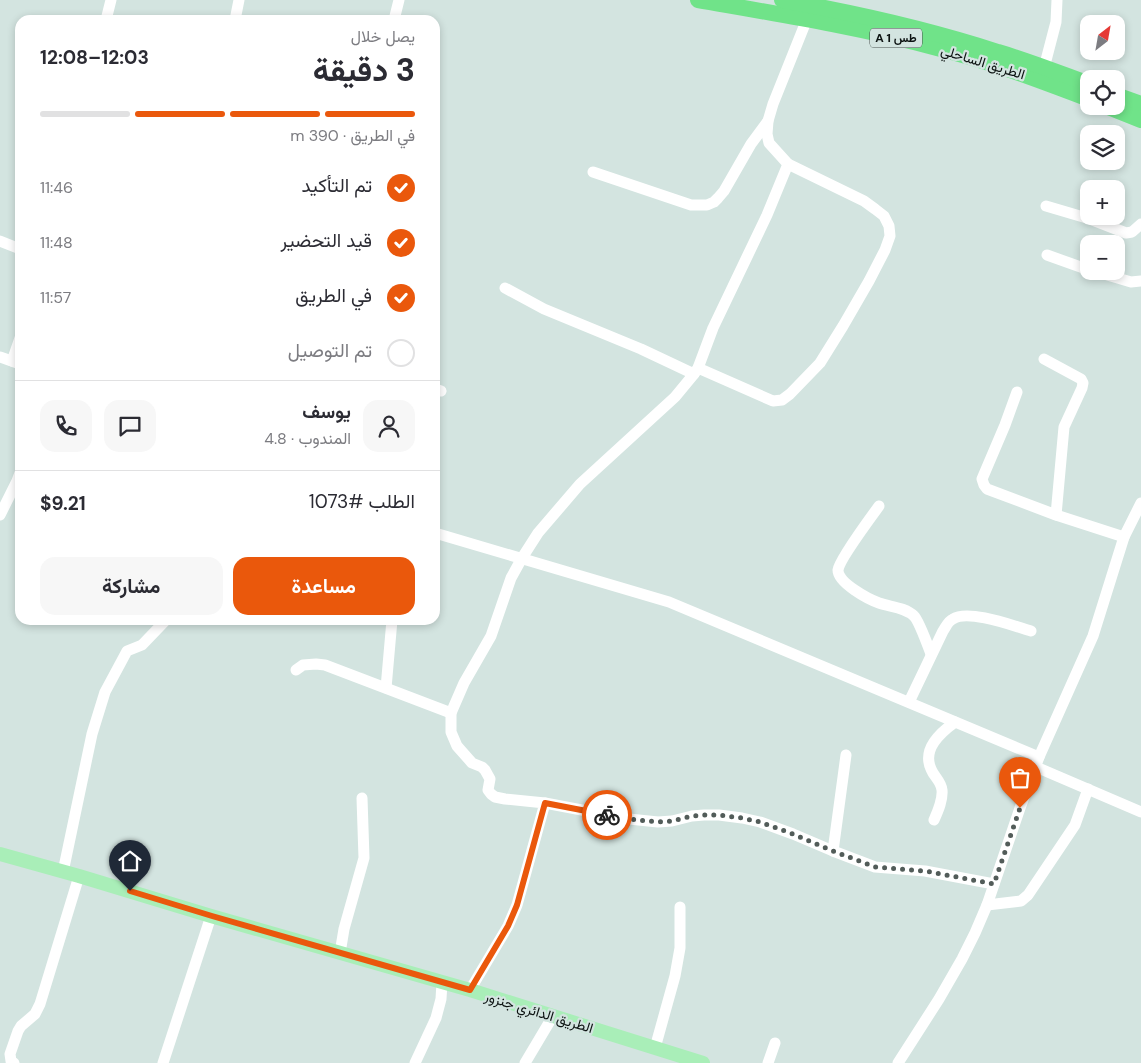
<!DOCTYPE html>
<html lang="ar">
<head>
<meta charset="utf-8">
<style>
	body { margin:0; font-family:"DM Sans",Vazirmatn,sans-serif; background:#f7f7f7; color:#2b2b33; direction:rtl; height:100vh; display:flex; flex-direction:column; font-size:19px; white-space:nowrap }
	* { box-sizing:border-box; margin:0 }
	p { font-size:16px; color:#7c7c81 }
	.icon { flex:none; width:28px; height:28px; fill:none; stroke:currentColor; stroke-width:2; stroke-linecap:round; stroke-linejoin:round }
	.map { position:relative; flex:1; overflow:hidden; direction:ltr }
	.panel { position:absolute; left:15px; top:15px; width:425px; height:610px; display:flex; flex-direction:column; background:#fff; border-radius:15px; box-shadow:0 2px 8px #0003; direction:rtl }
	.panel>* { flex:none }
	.needle { width:32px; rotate:31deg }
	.buttons { position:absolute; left:1080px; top:15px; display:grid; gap:10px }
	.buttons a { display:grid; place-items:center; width:45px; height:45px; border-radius:10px; background:#fff; box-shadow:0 2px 8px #0003; font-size:25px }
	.pin { position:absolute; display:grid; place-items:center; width:42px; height:42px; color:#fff; margin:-51px -21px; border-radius:50% 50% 50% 0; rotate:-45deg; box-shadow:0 0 5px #0007 }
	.pin .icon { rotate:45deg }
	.courier { position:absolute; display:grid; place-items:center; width:50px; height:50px; margin:-25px; border:4px solid #ea580c; border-radius:50%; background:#fff; color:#222; box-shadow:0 1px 6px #0007 }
	.head em { font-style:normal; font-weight:700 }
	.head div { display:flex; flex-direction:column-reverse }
	.head { display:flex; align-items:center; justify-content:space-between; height:85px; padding:0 25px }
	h1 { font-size:32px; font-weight:700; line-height:38px }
	.bar { display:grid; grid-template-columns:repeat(4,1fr); gap:8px 5px; align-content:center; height:60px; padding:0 25px }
	.bar i { height:6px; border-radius:4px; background:#e1e1e2 }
	.bar .selected { background:#ea580c }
	.bar p { grid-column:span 4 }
	.line { display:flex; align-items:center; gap:12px; padding:0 25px; border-top:1px solid #e1e1e2 }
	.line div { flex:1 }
	.round { display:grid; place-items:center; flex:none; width:52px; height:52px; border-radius:15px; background:#f7f7f7 }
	ol { padding:0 25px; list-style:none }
	li { display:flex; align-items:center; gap:15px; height:55px }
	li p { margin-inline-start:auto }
	li .icon { padding:5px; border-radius:50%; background:#ea580c; color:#fff; stroke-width:4 }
	li:last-child { color:#7c7c81 }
	li i { width:28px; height:28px; border:2px solid #e1e1e2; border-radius:50% }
	.button { display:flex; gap:10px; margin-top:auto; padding:10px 25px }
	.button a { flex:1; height:58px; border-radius:15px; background:#ea580c; color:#fff; font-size:20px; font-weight:700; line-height:58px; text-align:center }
	.button a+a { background:#f7f7f7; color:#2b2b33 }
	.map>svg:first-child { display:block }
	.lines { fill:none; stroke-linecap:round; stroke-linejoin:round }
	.minor { stroke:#fff; stroke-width:11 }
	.major { stroke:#a9eeb8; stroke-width:14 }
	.highway { stroke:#70e389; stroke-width:16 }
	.done { stroke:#525c59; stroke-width:5; stroke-dasharray:0 9 }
	.route { stroke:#ea580c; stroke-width:6 }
	.labels { text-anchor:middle; stroke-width:4.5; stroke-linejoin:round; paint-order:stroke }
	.shield { fill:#d3e4e0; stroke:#48514f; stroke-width:1 }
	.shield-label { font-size:12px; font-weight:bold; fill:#0c1211 }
	.street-label { font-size:14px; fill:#0c1211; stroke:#d3e4e0 }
</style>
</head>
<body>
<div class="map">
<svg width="1141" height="1063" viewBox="0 0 1141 1063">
	<rect width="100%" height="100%" fill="#d3e4e0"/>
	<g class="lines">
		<!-- minor -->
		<g class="minor">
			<polyline points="106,20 111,0"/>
			<polyline points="235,20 239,0"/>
			<polyline points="394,20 399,0"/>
			<polyline points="1044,68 1056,22 1057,0"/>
			<polyline points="593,172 691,205 707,205 714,202 718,198 724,191 751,144 768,121"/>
			<polyline points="1046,206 1090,219 1126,233 1132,232 1141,224"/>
			<polyline points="0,241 20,249"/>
			<polyline points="1047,255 1089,270"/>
			<polyline points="1094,271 1131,282 1141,281"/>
			<polyline points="505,288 544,309 641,349 694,374"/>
			<polyline points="0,357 20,364"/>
			<polyline points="1044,359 1081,379 1083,383 1082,388 1064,427 1056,515"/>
			<polyline points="12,361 20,338"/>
			<polyline points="698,368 773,401 782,400 790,394 820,363 843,326 869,281 885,250 890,236 889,226 884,216 875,209 864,201 788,164"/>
			<polyline points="435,389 441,391"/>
			<polyline points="1017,392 1005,425 982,479 984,485 987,489 1056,515 1124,537"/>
			<path d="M879,506C871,517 839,560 838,570C838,583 868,599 879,603C890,607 905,607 914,616C919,621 928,646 931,654"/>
			<polyline points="0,515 17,481 20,473"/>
			<polyline points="435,533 669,602 1039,757"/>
			<polyline points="296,670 303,665 316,664 325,665 451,713"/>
			<polyline points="386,688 392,620"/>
			<path d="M909,702L943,631C946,627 948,621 953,619C968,609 1014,626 1031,631"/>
			<polyline points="1036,767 1141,812"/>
			<polyline points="545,803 629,819 658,822 672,821 692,816 704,815 719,815 742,818 760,822 793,834 833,851 875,867 925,871 994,884"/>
			<path d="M934,820C938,811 943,800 942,790C941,781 934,777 931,769C922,749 940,733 955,722"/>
			<polyline points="833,851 846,755"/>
			<polyline points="63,872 92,734 105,692 127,651 142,645 166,620"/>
			<polyline points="987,905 1021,901 1028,895 1075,825 1088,789"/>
			<polyline points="340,953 344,929 364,858 362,798"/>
			<polyline points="470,990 508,926 517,905 545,803 505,799 495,797 491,794 488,790 490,779 485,770 482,767 472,763 457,746 451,732 451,713 464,683 491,636 511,578 522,558 538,533 580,484 675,397 694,374 698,368 713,328 767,215 788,164 769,143 767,134 768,121 773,104 807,19"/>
			<polyline points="655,1048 675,976 680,948 680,907"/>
			<polyline points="14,1063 11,1061 10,1054 18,1031 21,1026 35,1014 40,1004 79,876"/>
			<polyline points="163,1063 211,916"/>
			<polyline points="415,1063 436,1018 441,999 442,982"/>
			<polyline points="525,1063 553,1016"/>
			<polyline points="768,1063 775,1043"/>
			<polyline points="898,1063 939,999 962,959 975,933 987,905 1020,808 1039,757 1093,636 1124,537 1141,503"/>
		</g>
		<!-- major -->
		<polyline class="major" points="0,854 79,876 211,916 470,990 703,1063"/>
		<!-- highway -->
		<g class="highway">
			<path d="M698,0C778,14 859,27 937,48C989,61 1039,80 1089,99"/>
			<path d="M782,0C856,13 927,29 998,52C1029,61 1059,73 1089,84"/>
			<polyline points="1116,95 1141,104"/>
			<polyline points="1106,106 1141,120"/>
		</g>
	</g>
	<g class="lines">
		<!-- done -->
		<polyline class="done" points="607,815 629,819 658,822 672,821 692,816 704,815 719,815 742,818 760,822 793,834 833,851 875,867 925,871 994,884 1020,808"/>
		<!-- route -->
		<polyline class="route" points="130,891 212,916 470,990 508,926 517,905 545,803 607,815"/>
	</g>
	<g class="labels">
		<!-- shield labels -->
		<rect class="shield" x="870" y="28.5" width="52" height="19" rx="4"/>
		<g class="shield-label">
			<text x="896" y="42">A 1 طس</text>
		</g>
		<!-- street labels -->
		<g class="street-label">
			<text transform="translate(983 62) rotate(17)" y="5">الطريق الساحلي</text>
			<text transform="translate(539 1012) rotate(17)" y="5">الطريق الدائري جنزور</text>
		</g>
	</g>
</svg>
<div class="buttons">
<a><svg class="needle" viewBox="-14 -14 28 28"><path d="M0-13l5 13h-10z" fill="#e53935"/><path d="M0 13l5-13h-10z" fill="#7c7c81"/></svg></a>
<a><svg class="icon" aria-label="locate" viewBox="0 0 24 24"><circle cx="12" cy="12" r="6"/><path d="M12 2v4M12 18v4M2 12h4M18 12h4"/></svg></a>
<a><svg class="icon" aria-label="layers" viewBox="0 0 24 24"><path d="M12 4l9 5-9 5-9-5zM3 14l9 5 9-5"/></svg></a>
<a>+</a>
<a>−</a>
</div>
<div class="pin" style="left:1020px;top:808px;background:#ea580c"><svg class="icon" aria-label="bag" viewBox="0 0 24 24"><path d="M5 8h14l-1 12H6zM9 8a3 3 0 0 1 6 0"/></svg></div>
<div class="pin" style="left:130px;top:891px;background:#1f2937"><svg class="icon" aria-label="home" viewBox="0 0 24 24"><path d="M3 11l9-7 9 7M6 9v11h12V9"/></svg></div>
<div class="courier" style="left:607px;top:815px"><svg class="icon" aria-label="bike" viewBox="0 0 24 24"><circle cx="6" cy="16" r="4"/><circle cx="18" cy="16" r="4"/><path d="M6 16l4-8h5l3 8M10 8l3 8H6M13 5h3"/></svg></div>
<section class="panel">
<div class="head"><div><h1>3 دقيقة</h1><p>يصل خلال</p></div><em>12:03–12:08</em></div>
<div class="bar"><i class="selected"></i><i class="selected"></i><i class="selected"></i><i></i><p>في الطريق · 390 m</p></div>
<ol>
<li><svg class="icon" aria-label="check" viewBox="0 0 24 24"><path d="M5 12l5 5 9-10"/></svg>تم التأكيد<p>11:46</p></li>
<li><svg class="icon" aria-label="check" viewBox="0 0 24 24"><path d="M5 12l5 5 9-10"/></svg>قيد التحضير<p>11:48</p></li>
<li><svg class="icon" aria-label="check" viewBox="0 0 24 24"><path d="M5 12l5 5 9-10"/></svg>في الطريق<p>11:57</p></li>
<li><i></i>تم التوصيل</li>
</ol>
<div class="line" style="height:90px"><a class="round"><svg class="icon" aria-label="person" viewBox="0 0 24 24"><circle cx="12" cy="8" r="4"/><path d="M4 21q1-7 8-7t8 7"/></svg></a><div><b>يوسف</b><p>المندوب · 4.8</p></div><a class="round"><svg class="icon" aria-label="chat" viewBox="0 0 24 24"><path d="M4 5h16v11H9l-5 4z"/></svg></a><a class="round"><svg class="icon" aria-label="phone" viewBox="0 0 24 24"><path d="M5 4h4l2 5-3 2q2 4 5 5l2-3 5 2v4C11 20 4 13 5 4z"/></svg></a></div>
<div class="line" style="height:65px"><div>الطلب #1073</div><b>$9.21</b></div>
<div class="button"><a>مساعدة</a><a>مشاركة</a></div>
</section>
</div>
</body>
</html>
